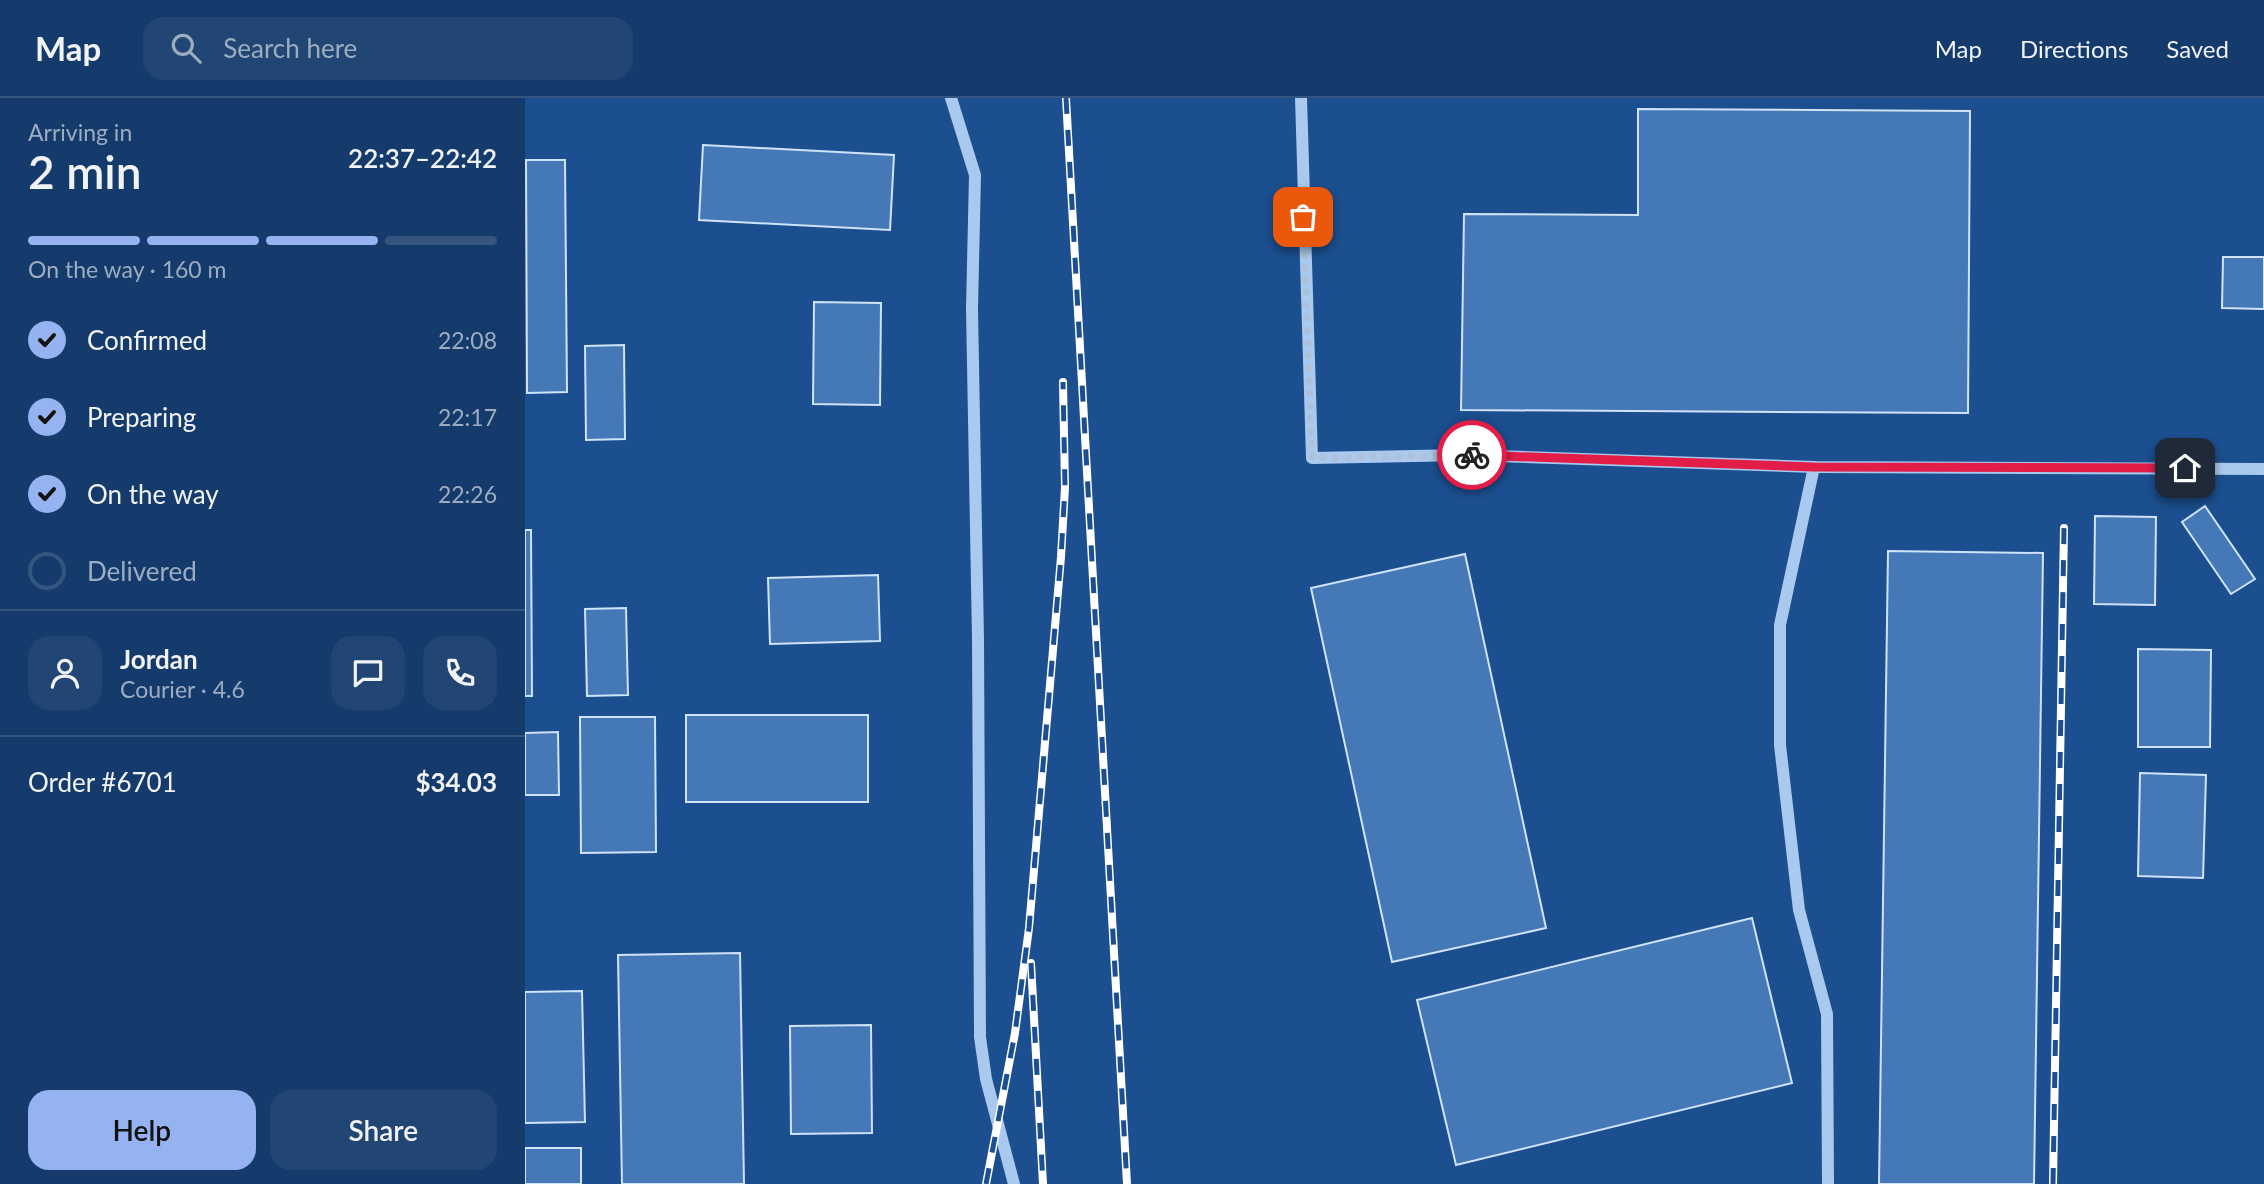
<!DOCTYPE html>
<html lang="en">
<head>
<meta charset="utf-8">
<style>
	body { margin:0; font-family:Lato,sans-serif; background:#214673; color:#f1f3f6; height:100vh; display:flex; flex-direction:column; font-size:26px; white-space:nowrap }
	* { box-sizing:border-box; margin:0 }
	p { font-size:23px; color:#9dadc1 }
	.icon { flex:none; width:38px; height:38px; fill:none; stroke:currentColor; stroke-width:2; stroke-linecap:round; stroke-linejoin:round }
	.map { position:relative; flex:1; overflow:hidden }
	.side { display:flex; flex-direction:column; background:#143b6b; width:525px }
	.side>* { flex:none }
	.pin { position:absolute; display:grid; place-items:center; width:60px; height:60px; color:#fff; margin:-30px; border-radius:14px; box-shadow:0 4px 10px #0006 }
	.courier { position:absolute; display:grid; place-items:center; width:70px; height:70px; margin:-35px; border:5px solid #e11d48; border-radius:50%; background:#fff; color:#222; box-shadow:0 2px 9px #0007 }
	.summary em { font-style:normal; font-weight:600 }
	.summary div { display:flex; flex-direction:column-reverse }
	.summary { display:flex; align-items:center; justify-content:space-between; height:119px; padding:0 28px }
	h1 { font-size:46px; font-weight:600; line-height:52px }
	.bar { display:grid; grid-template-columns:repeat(4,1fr); gap:10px 7px; align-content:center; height:84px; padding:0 28px }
	.bar i { height:9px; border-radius:5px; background:#33557e }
	.bar .active { background:#95b2f1 }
	.bar p { grid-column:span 4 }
	.line { display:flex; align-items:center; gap:18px; padding:0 28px; border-top:2px solid #33557e }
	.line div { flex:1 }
	.round { display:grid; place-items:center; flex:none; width:74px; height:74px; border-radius:21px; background:#214673 }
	ol { padding:0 28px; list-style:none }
	li { display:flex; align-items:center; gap:21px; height:77px }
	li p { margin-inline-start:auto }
	li .icon { padding:7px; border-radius:50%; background:#95b2f1; color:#111; stroke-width:4 }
	li:last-child { color:#9dadc1 }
	li i { width:38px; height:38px; border:4px solid #33557e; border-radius:50% }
	.button { display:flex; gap:14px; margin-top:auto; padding:14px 28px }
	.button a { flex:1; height:80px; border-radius:21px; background:#95b2f1; color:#111; font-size:28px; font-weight:600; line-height:80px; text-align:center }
	.button a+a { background:#214673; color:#f1f3f6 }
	header { display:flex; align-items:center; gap:42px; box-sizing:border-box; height:98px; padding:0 35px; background:#143b6b; border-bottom:2px solid #33557e }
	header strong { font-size:33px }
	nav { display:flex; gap:38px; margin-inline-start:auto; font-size:24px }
	.search { width:490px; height:63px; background:#214673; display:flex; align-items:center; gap:18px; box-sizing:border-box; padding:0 24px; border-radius:21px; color:#9dadc1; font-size:26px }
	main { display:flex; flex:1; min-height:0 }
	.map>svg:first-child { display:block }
	.building { fill:#4478b7; stroke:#cfe3fa; stroke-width:2 }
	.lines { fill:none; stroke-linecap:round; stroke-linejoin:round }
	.minor { stroke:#a9c9ee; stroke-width:12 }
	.rail-casing { stroke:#fff; stroke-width:8 }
	.rail { stroke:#1b4f8f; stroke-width:5; stroke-dasharray:16; stroke-linecap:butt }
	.done { stroke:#afc1d8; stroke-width:7; stroke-dasharray:0 12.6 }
	.route { stroke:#e11d48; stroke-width:9 }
</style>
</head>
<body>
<header>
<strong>Map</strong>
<div class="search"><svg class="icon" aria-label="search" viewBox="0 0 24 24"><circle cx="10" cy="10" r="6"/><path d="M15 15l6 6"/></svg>Search here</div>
<nav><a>Map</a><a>Directions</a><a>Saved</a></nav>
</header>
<main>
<section class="side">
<div class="summary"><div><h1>2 min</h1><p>Arriving in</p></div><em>22:37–22:42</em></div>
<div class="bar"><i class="active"></i><i class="active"></i><i class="active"></i><i></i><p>On the way · 160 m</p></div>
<ol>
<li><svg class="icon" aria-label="check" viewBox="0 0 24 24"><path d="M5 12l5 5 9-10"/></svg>Confirmed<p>22:08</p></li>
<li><svg class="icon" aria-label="check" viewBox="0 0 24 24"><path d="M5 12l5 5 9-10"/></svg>Preparing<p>22:17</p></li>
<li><svg class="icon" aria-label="check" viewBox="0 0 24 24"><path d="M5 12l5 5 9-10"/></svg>On the way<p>22:26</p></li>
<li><i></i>Delivered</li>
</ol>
<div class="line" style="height:126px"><a class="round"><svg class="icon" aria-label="person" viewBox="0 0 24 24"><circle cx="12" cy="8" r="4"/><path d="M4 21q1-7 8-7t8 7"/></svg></a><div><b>Jordan</b><p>Courier · 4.6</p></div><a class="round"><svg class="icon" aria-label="chat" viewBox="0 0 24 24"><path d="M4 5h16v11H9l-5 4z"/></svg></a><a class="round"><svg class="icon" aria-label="phone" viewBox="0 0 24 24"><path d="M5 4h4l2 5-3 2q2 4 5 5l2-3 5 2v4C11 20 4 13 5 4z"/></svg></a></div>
<div class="line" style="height:91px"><div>Order #6701</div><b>$34.03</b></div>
<div class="button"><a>Help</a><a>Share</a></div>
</section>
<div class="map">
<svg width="1739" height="1086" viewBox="0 0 1739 1086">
	<rect width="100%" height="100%" fill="#1b4f8f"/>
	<!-- building -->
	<g class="building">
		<polygon points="1113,11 1445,13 1443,315 936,312 939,116 1113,117"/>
		<polygon points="178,47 369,57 365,132 174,122"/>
		<polygon points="1,62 40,62 42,294 2,295"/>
		<polygon points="1698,159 1739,159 1739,211 1697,210"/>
		<polygon points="289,204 356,205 355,307 288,306"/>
		<polygon points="99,247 100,341 61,342 60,248"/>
		<polygon points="1680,408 1730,481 1706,496 1657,424"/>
		<polygon points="1570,418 1631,419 1630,507 1569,506"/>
		<polygon points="0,432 6,432 7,598 0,598"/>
		<polygon points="1363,453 1518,455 1509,1086 1354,1086"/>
		<polygon points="940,456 1021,830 867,864 786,490"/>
		<polygon points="353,477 355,543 245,546 243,480"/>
		<polygon points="101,510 103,597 62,598 60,511"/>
		<polygon points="1613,551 1686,552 1685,649 1613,649"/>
		<rect x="161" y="617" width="182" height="87"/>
		<polygon points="55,619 130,619 131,754 56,755"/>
		<polygon points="33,634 34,697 0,697 0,635"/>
		<polygon points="1615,675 1681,677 1678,780 1613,778"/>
		<polygon points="1227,820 1267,985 931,1067 892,902"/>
		<polygon points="215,855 219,1086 97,1086 93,857"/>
		<polygon points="57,893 60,1024 0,1025 0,894"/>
		<polygon points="346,927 347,1035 266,1036 265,928"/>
		<rect x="0" y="1050" width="56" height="36"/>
	</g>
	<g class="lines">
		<!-- minor -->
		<g class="minor">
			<polyline points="426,0 450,77 447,211 453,541 455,939 461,981 489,1086"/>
			<polyline points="776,0 787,360 940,357 1289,369 1739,371"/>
			<polyline points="1289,369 1255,527 1255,647 1274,812 1302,916 1303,1086"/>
		</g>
		<defs>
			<g id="rail">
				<polyline points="541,0 602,1086"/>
				<polyline points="506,865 518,1086"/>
				<polyline points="461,1086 490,935 504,830 536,459 540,389 538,284"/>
				<polyline points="1528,1086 1539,430"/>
			</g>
		</defs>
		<!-- rail casing -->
		<use href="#rail" class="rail-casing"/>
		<!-- rail -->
		<use href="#rail" class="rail"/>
	</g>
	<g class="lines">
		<!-- done -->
		<polyline class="done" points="778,119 787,360 947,357"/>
		<!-- route -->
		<polyline class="route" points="947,357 1289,369 1660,370"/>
	</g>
</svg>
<div class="pin" style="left:778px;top:119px;background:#ea580c"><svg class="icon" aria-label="bag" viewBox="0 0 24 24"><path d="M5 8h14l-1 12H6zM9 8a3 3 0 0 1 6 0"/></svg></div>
<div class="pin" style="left:1660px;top:370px;background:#1f2937"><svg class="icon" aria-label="home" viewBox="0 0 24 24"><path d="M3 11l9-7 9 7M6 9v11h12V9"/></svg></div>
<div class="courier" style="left:947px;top:357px"><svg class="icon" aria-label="bike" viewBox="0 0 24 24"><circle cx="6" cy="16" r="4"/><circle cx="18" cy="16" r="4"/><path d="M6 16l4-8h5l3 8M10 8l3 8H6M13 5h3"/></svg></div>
</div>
</main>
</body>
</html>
